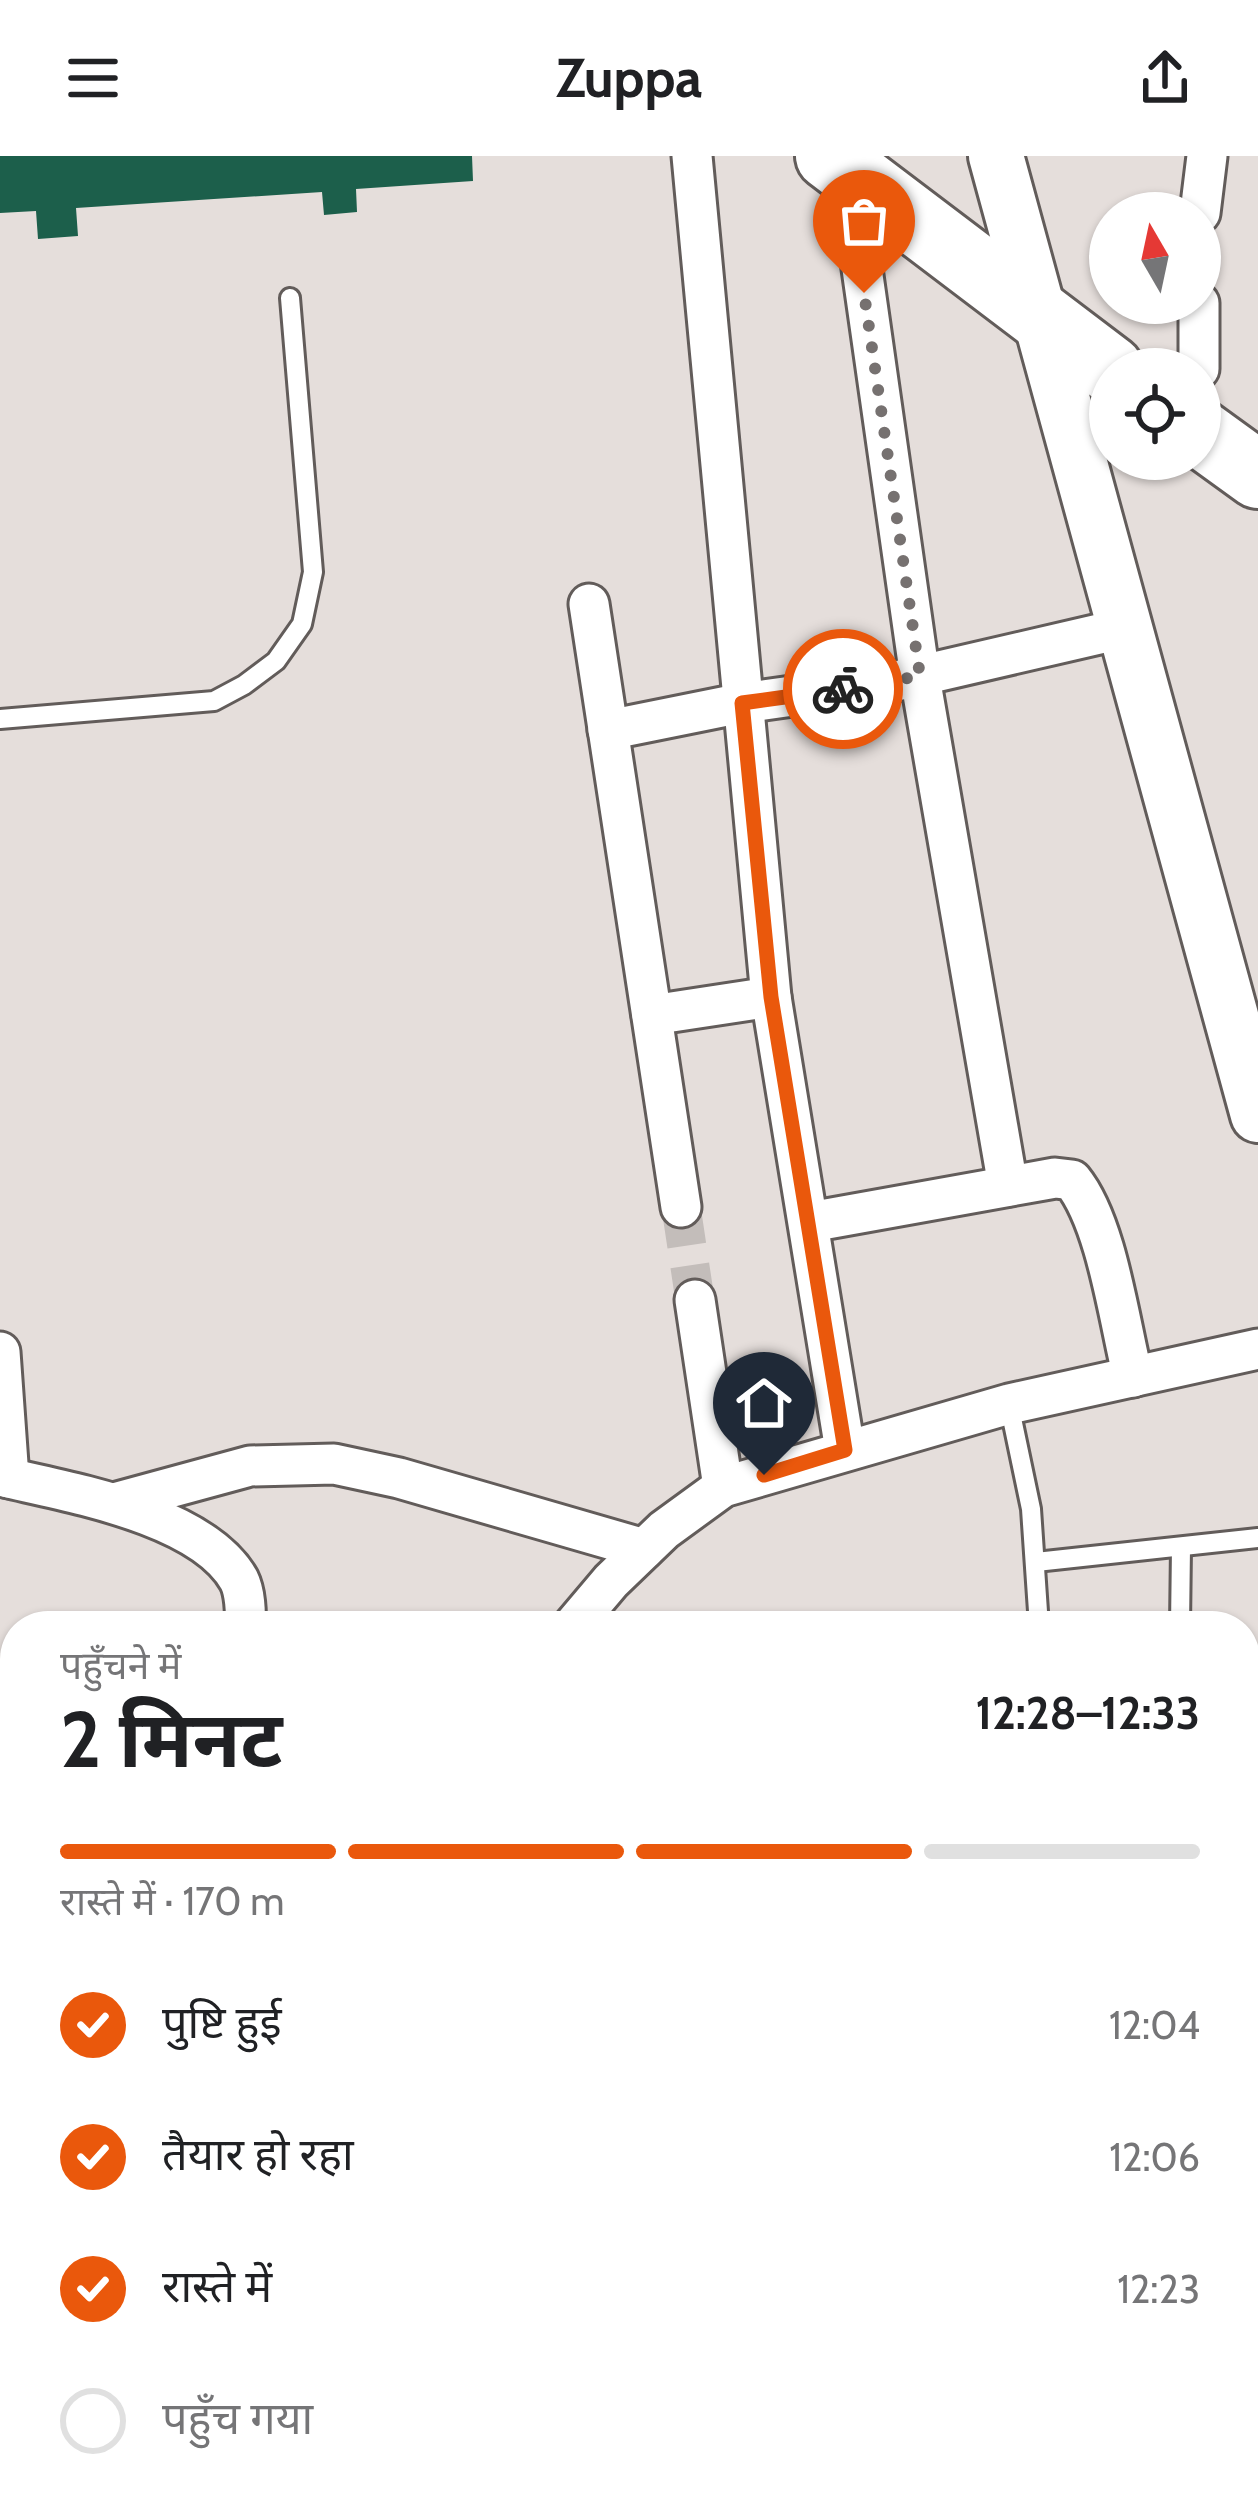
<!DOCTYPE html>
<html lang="hi">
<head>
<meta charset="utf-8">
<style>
	body { margin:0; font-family:Cabin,"Noto Sans Devanagari",sans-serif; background:#f2f2f2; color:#202124; height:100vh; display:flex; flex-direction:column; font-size:45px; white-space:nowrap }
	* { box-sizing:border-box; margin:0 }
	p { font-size:39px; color:#757577 }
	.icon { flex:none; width:66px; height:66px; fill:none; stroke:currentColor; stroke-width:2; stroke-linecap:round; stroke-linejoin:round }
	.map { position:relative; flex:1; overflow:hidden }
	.details { position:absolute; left:0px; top:1455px; width:1260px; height:900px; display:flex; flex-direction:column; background:#fff; border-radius:48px 48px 0 0; box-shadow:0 3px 9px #0004 }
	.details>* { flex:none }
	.needle { width:78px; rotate:351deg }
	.tools { position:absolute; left:1089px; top:36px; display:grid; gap:24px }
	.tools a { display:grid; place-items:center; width:132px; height:132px; border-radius:50%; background:#fff; box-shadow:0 3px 9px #0004; font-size:60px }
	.pin { position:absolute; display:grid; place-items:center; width:102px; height:102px; color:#fff; margin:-123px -51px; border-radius:50% 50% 50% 0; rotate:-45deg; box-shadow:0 0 12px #0007 }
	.pin .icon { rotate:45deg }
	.courier { position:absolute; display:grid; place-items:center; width:120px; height:120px; margin:-60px; border:9px solid #ea580c; border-radius:50%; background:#fff; color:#222; box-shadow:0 3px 15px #0007 }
	.overview em { font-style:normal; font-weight:700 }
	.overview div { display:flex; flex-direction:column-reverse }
	.overview { display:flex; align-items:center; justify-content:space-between; height:204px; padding:0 60px }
	h1 { font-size:78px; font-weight:700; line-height:90px }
	.bar { display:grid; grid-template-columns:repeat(4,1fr); gap:18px 12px; align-content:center; height:144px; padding:0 60px }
	.bar i { height:15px; border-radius:9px; background:#e0e0e0 }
	.bar .on { background:#ea580c }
	.bar p { grid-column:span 4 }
	ol { padding:0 60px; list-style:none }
	li { display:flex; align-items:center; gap:36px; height:132px }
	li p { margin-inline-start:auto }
	li .icon { padding:12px; border-radius:50%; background:#ea580c; color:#fff; stroke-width:4 }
	li:last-child { color:#757577 }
	li i { width:66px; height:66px; border:6px solid #e0e0e0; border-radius:50% }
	header { display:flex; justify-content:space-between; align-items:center; height:156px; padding:0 60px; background:#fff; font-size:54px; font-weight:700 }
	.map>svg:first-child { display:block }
	.building { fill:#1c5f4b }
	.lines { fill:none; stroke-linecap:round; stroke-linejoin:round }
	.street-tunnel { stroke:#c3bdba; stroke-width:39; stroke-dasharray:39 20; stroke-linecap:butt }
	.lane-casing { stroke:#625c5a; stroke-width:24 }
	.street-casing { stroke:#625c5a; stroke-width:45 }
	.secondary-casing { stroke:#625c5a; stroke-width:60 }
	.highway-casing { stroke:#625c5a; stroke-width:72 }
	.lane { stroke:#fff; stroke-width:18 }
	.street { stroke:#fff; stroke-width:39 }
	.secondary { stroke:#fff; stroke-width:54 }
	.highway { stroke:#fff; stroke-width:66 }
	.done { stroke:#767170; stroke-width:12; stroke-dasharray:0 21.6 }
	.route { stroke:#ea580c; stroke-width:15 }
</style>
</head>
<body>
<header><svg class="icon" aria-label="menu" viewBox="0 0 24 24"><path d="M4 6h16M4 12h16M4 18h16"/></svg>Zuppa<svg class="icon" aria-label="share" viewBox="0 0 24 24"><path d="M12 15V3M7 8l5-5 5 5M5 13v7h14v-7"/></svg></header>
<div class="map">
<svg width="1258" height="2355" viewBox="0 0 1258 2355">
	<rect width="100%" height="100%" fill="#e5dedb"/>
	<!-- building -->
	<polygon class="building" points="0,0 472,0 473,25 356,33 357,56 324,59 322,36 76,52 78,80 38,83 36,55 0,57"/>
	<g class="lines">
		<!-- street-tunnel -->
		<polyline class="street-tunnel" points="681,1051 695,1144"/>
		<defs>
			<g id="lane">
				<polyline points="0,563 214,545 244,529 276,505 302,468 313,416 290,142"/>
				<polyline points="1009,1248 1031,1353 1039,1470"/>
				<polyline points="1036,1406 1258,1382"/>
				<polyline points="1180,1470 1181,1391"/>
				<polyline points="1245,1725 1258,1726"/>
			</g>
			<g id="street">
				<polyline points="692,0 771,841 845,1294"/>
				<polyline points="848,14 920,521 1008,1030"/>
				<polyline points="1200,57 1207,0"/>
				<polyline points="1199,147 1199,213"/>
				<polyline points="589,448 681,1051"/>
				<polyline points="608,574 742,547 892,526 1125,472"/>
				<polyline points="652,859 771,841"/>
				<path d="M810,1066L1055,1022L1072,1024C1107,1067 1119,1165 1133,1221"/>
				<polyline points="695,1144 723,1331"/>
				<polyline points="0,1196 9,1322"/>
				<path d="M0,1320C67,1336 202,1358 239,1424C245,1436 246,1456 245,1470"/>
				<polyline points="114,1347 250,1310 334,1308 399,1322 644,1393"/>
				<polyline points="573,1470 611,1425 664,1374 723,1331 1009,1248 1258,1193"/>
				<polyline points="1245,2266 1258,2266"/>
				<polyline points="247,2340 249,2355"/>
				<polyline points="580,2340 581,2355"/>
			</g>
			<g id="secondary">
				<polyline points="996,0 1258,959"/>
				<polyline points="1245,2113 1258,2033"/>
				<polyline points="319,2355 369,2340"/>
				<polyline points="1207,2355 1210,2340"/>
			</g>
			<g id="highway">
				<polyline points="829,0 1110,213"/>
				<polyline points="1200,277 1258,319"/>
			</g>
		</defs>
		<!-- lane casing -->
		<use href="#lane" class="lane-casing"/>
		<!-- street casing -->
		<use href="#street" class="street-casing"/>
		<!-- secondary casing -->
		<use href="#secondary" class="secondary-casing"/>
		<!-- highway casing -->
		<use href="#highway" class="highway-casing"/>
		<!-- lane -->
		<use href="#lane" class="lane"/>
		<!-- street -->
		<use href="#street" class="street"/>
		<!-- secondary -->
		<use href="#secondary" class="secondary"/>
		<!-- highway -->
		<use href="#highway" class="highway"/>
	</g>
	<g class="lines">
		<!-- done -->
		<polyline class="done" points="843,533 920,520 864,137"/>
		<!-- route -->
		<polyline class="route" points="764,1319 845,1294 771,841 742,547 843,533"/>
	</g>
</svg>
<div class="tools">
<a><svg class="needle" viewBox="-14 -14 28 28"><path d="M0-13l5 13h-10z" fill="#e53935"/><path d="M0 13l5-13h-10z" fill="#757577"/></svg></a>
<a><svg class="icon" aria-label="locate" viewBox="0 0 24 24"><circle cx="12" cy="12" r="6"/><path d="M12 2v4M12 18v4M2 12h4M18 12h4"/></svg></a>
</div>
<div class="pin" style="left:864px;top:137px;background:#ea580c"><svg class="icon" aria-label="bag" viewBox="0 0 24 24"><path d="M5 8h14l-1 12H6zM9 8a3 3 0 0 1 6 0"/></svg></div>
<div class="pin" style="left:764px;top:1319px;background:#1f2937"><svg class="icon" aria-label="home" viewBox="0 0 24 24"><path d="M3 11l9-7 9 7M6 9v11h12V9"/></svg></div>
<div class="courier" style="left:843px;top:533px"><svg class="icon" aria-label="bike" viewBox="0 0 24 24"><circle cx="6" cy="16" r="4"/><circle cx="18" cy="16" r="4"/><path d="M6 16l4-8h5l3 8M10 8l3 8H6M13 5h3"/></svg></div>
<section class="details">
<div class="overview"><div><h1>2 मिनट</h1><p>पहुँचने में</p></div><em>12:28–12:33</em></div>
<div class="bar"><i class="on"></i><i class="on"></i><i class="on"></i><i></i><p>रास्ते में · 170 m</p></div>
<ol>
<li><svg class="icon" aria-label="check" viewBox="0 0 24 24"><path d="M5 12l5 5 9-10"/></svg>पुष्टि हुई<p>12:04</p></li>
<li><svg class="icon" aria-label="check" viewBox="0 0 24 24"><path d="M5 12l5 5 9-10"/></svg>तैयार हो रहा<p>12:06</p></li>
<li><svg class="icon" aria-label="check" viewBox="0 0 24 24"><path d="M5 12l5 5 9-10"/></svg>रास्ते में<p>12:23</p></li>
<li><i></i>पहुँच गया</li>
</ol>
</section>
</div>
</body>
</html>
